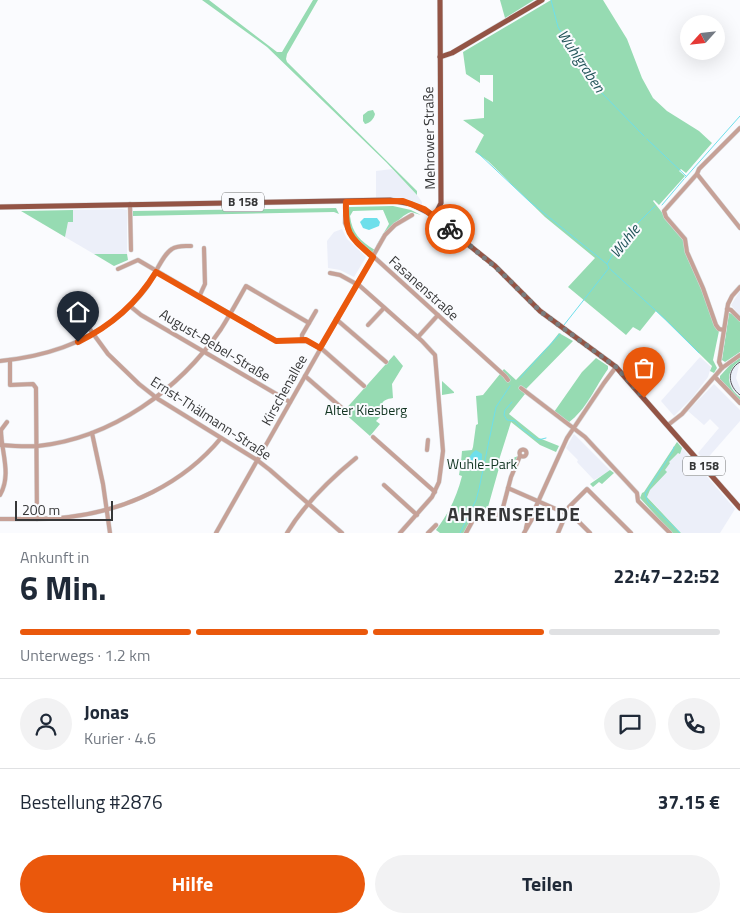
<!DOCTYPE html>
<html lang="de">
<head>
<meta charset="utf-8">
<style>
	body { margin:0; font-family:"Titillium Web",sans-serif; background:#f2f2f3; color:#1f2937; height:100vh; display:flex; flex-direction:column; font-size:19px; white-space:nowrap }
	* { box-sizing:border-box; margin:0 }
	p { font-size:16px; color:#747a83 }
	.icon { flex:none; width:28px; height:28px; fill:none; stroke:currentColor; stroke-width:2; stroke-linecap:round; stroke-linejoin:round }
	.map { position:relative; height:533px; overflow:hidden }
	.side { display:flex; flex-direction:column; background:#fff; flex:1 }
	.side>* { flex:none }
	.needle { width:32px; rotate:243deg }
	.fabs { position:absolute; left:680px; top:15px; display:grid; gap:10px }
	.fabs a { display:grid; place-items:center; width:45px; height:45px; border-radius:50%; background:#fff; box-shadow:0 5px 20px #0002; font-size:25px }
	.scale { position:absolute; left:15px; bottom:12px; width:98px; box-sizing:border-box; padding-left:5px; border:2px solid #363738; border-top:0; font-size:14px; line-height:18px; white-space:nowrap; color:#363738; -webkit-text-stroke:4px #fafbfe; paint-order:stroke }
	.pin { position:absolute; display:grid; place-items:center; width:42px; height:42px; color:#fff; margin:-51px -21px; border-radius:50% 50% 50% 0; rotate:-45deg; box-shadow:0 0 5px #0007 }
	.pin .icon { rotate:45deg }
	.courier { position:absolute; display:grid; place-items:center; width:50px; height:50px; margin:-25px; border:4px solid #ea580c; border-radius:50%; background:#fff; color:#222; box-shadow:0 1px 6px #0007 }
	.head em { font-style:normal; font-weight:700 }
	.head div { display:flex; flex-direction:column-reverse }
	.head { display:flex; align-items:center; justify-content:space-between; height:85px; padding:0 20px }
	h1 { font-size:32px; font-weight:700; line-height:38px }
	.bar { display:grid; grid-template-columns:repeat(4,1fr); gap:8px 5px; align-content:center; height:60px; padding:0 20px }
	.bar i { height:6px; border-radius:4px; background:#e0e1e3 }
	.bar .selected { background:#ea580c }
	.bar p { grid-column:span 4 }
	.line { display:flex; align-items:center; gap:12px; padding:0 20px; border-top:1px solid #e0e1e3 }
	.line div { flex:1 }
	.round { display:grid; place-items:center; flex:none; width:52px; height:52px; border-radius:26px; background:#f2f2f3 }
	.cta { display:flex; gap:10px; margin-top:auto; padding:10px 20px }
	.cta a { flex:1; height:58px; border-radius:30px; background:#ea580c; color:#fff; font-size:20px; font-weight:700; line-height:58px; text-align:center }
	.cta a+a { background:#f2f2f3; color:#1f2937 }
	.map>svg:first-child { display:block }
	.built { fill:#eceff9 }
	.green { fill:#96dbb2 }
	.water { fill:#6edfeb }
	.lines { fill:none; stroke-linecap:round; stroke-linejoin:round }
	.stream { stroke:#6edfeb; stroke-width:1 }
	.minor-casing { stroke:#d7d8da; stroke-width:5 }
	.major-casing { stroke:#d7d8da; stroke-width:6 }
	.minor { stroke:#c6a197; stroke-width:4 }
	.major { stroke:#935445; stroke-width:5 }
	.tram { stroke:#545557; stroke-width:1 }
	.done { stroke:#7b7c7d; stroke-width:5; stroke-dasharray:0 9 }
	.route { stroke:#ea580c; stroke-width:6 }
	.labels { text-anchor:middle; stroke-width:4; stroke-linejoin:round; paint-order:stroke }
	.shield { fill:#fafbfe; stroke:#717273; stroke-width:1 }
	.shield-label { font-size:12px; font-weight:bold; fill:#363738 }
	.street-label { font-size:14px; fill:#363738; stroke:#fafbfe }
	.park-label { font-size:14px; fill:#133623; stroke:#fafbfe }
	.water-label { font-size:15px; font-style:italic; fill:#225459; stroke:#fafbfe }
	.district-label { font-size:19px; font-weight:bold; letter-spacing:1px; fill:#363738; stroke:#fafbfe }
</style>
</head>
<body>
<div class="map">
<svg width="740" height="533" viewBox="0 0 740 533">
	<rect width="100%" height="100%" fill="#fafbfe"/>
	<!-- built -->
	<g class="built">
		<polygon points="392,169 417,195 422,202 422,205 411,202 376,198 376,171"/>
		<polygon points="122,209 127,210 127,254 94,254 65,237 68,222 73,222 73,210"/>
		<polygon points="342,229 347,239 366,257 354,277 340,270 328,268 327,241 334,232"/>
		<polygon points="740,291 740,316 731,305"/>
		<polygon points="700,357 711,367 708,377 692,398 674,416 661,401"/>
		<polygon points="740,361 736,378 740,388 740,397 731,388 729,380 730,371"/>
		<polygon points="714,384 740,410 740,421 705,461 698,453 719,428 710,419 704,425 688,411"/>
		<polygon points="574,434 610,470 610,471 594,480 577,462 578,460 566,448"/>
		<polygon points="677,442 735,509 720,533 681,533 645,494"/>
	</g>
	<!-- green -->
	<g class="green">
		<polygon points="202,0 209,0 277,52 282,52 313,0 318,0 287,54 286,59 287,62 417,191 417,195 386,162 267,47"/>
		<polygon points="500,0 534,0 505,18"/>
		<polygon points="551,0 603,0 627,39 642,78 653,98 667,111 699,131 712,143 686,173 681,169 679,171 685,176 659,205 654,200 653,201 683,239 716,328 719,331 713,360 717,368 714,373 710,371 712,366 656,311 640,331 633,327 626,335 568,287 595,258 545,217 488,161 475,152 484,135 463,120 484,118 484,97 493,102 493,75 480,75 480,83 466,74 463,52"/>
		<path d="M373,110L375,114C374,119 370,123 365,124L363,121V115L368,111Z"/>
		<path d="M393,206L411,210L421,215L411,212C397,217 386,235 377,247L376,246L389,224L383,210L353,211L350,216C352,233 360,241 375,250L372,254C358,241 343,228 349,207Z"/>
		<polygon points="336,208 339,214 334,212 133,216 133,211"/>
		<polygon points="73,210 73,222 68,222 65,237 21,211"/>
		<polygon points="94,254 127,254 128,260 114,266"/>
		<polygon points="729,313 733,314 740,321 740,352 725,362 722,360"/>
		<path d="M559,333L573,341L526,389L522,386L520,389L525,394L509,414L539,438L559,446L556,452L540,445L511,422L499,460L504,462L518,456L517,459L513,461L511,466L507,464L499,468L488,507L497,511L496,513L493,512L491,518L485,516L482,522L476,517L483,514L484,511L478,508L465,533H440L436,530C449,513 457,496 462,476L459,475L460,469L463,470L464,463L461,462L462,451L472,450L473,447L476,425L478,424L476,396L483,395L504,369L516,380L551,343Z"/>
		<path d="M394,355L403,366L392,384L393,398C387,399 382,400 381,407L384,413L376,421L380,424L370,436L343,412Z"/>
		<path d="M596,358L608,366V369C595,387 587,409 568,423L554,412L582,372Z"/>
		<path d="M740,358V361C725,370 726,387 740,397V400L720,379V376L730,365Z"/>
		<polygon points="442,381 454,392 454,393 442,395"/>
		<polygon points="677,442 682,448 680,454 678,453 669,462 670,463 665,470 667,472 650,490 647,497 681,533 672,533 640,498 642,493 644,492"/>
		<polygon points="610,470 614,473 602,484 599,482 593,487 590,484"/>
	</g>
	<!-- water -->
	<g class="water">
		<polygon points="364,218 377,218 380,222 379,226 369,230 363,228 360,222"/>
		<path d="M476,450L482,454C482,461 481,467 476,471C461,471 468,455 476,450Z"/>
	</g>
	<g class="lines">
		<!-- stream -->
		<g class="stream">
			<polyline points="551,0 558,27 593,84 644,136"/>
			<polyline points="647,139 686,176"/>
			<polyline points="478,153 529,201 607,264"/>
			<polyline points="685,178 740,116"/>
			<polyline points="662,205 684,179"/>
			<polyline points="610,269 665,319 699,353"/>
			<polyline points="564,325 609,268 607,264 623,238 655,206"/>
			<polyline points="520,378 560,334"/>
			<polyline points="512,402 505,410 504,415 507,420 515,421 522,429 538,440 546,438"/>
			<polyline points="674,447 673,451 645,494 648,502 680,533"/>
			<polyline points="460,533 476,500 479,489 496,407 510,386"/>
		</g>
		<defs>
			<g id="minor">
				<polyline points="697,174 740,228"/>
				<polyline points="346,201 345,223 352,237 505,376 508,380"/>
				<polyline points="130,204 131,250"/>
				<polyline points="118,269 138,260 276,341 306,341 322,349 364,386"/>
				<polyline points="330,273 340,275 360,286 422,341 435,355 443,451 439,482 432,497 400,533"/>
				<polyline points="199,297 205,284 204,248"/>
				<polyline points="130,306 141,315 290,402"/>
				<polyline points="727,309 731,310 740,319"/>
				<polyline points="78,313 108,354 139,384 158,399 257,460 270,470 342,533"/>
				<polyline points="336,319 386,362"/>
				<polyline points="368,325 384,308"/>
				<polyline points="724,330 719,329 716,325 703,288 687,252 685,239 666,217 664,211 697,174 699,169 740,128"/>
				<polyline points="418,337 438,315"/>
				<polyline points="302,340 302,335 316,311"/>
				<polyline points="10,360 10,385 33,384 36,388 37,519"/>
				<path d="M0,361C41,357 81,345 114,320C126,311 138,299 147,287C154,277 162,255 172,249C177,245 185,246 191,246"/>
				<polyline points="722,368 719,362 728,304 732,296 740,287"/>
				<polyline points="305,376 343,409"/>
				<polyline points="715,377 740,403"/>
				<polyline points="521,388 585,437 637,493 638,501 670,533"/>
				<polyline points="668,425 682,414 722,368 740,355"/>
				<polyline points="92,433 103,484 110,533"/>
				<polyline points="373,437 435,492"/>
				<path d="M0,445C12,446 26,447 38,446C112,438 179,390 221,329C230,315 238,300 246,286L309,323"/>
				<circle cx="523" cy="453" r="3.5"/>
				<polyline points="427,450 428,440"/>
				<polyline points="384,485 417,515"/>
				<polyline points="508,488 574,517 590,533"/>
				<path d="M0,495C12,474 1,452 1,430L7,422"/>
				<circle cx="499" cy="517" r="2.5"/>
				<polyline points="501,515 511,477 520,456"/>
				<path d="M0,519C23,519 46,520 69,517C127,510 183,484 221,438"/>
				<polyline points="526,528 528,520 532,514"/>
				<polyline points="216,533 385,235 395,225 412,215"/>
				<path d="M287,533C305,503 329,480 356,458"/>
				<polyline points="428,533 436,525"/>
				<polyline points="466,533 478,511"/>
				<polyline points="524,533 532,519 533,513 567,438 604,383 616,367"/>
				<polyline points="558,533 569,507 587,489 631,533"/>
			</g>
			<g id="major">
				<polyline points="440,57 452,53 542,0"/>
				<polyline points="0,207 390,200 411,204 429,213 495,266 540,311 616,367 740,508"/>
				<polyline points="434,217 441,203 440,0"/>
			</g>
		</defs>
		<!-- minor casing -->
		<use href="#minor" class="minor-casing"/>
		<!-- major casing -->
		<use href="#major" class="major-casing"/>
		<!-- minor -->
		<use href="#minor" class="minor"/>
		<!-- major -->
		<use href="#major" class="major"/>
		<!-- tram -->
		<path class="tram" d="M740,362C726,370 728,386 740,395"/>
	</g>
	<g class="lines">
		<!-- done -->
		<polyline class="done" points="450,229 500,271 540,311 616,367 644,398"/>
		<!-- route -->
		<path class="route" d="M78,342C111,326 137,303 156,272L276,341L306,340L320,348L373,257C349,236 345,234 346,202L403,201L424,209L450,229"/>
	</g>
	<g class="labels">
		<!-- shield labels -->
		<g class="shield">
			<rect x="222" y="192.5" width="42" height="19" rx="4"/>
			<rect x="683" y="456.5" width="42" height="19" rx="4"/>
		</g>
		<g class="shield-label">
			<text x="243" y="206">B 158</text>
			<text x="704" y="470">B 158</text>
		</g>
		<!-- street labels -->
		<g class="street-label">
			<text transform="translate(429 138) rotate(-91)" y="5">Mehrower Straße</text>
			<text transform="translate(424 288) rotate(42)" y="5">Fasanenstraße</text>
			<text transform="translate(215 345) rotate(31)" y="5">August-Bebel-Straße</text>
			<text transform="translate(284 390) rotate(-61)" y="5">Kirschenallee</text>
			<text transform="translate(211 418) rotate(33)" y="5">Ernst-Thälmann-Straße</text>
		</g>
		<!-- park labels -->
		<g class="park-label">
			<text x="366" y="415">Alter Kiesberg</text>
			<text x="482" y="469">Wuhle-Park</text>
		</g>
		<!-- water labels -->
		<g class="water-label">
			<text transform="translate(581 61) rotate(56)" y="5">Wuhlgraben</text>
			<text transform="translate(625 241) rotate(-51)" y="5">Wuhle</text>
		</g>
		<!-- district labels -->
		<g class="district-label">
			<text x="514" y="521">AHRENSFELDE</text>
		</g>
	</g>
</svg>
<div class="fabs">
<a><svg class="needle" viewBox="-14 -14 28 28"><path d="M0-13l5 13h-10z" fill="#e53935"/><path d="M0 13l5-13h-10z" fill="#747a83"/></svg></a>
</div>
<div class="scale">200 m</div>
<div class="pin" style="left:644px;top:398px;background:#ea580c"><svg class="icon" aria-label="bag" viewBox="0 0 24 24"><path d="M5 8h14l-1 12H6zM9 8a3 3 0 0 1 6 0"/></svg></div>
<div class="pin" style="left:78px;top:342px;background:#1f2937"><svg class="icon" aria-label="home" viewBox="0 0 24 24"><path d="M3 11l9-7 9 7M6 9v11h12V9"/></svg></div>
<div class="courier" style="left:450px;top:229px"><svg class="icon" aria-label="bike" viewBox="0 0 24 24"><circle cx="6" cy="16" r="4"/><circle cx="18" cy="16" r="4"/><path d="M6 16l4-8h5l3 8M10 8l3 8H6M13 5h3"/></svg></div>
</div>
<section class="side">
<div class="head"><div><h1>6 Min.</h1><p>Ankunft in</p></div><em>22:47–22:52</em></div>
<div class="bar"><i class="selected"></i><i class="selected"></i><i class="selected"></i><i></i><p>Unterwegs · 1.2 km</p></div>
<div class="line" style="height:90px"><a class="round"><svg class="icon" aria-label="person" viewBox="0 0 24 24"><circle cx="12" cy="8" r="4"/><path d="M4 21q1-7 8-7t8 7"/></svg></a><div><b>Jonas</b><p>Kurier · 4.6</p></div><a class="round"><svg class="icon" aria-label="chat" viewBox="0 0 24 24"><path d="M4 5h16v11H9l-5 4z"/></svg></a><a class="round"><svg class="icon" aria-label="phone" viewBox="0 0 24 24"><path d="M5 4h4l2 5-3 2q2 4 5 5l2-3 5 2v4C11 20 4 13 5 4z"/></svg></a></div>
<div class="line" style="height:65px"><div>Bestellung #2876</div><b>37.15 €</b></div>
<div class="cta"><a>Hilfe</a><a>Teilen</a></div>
</section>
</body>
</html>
